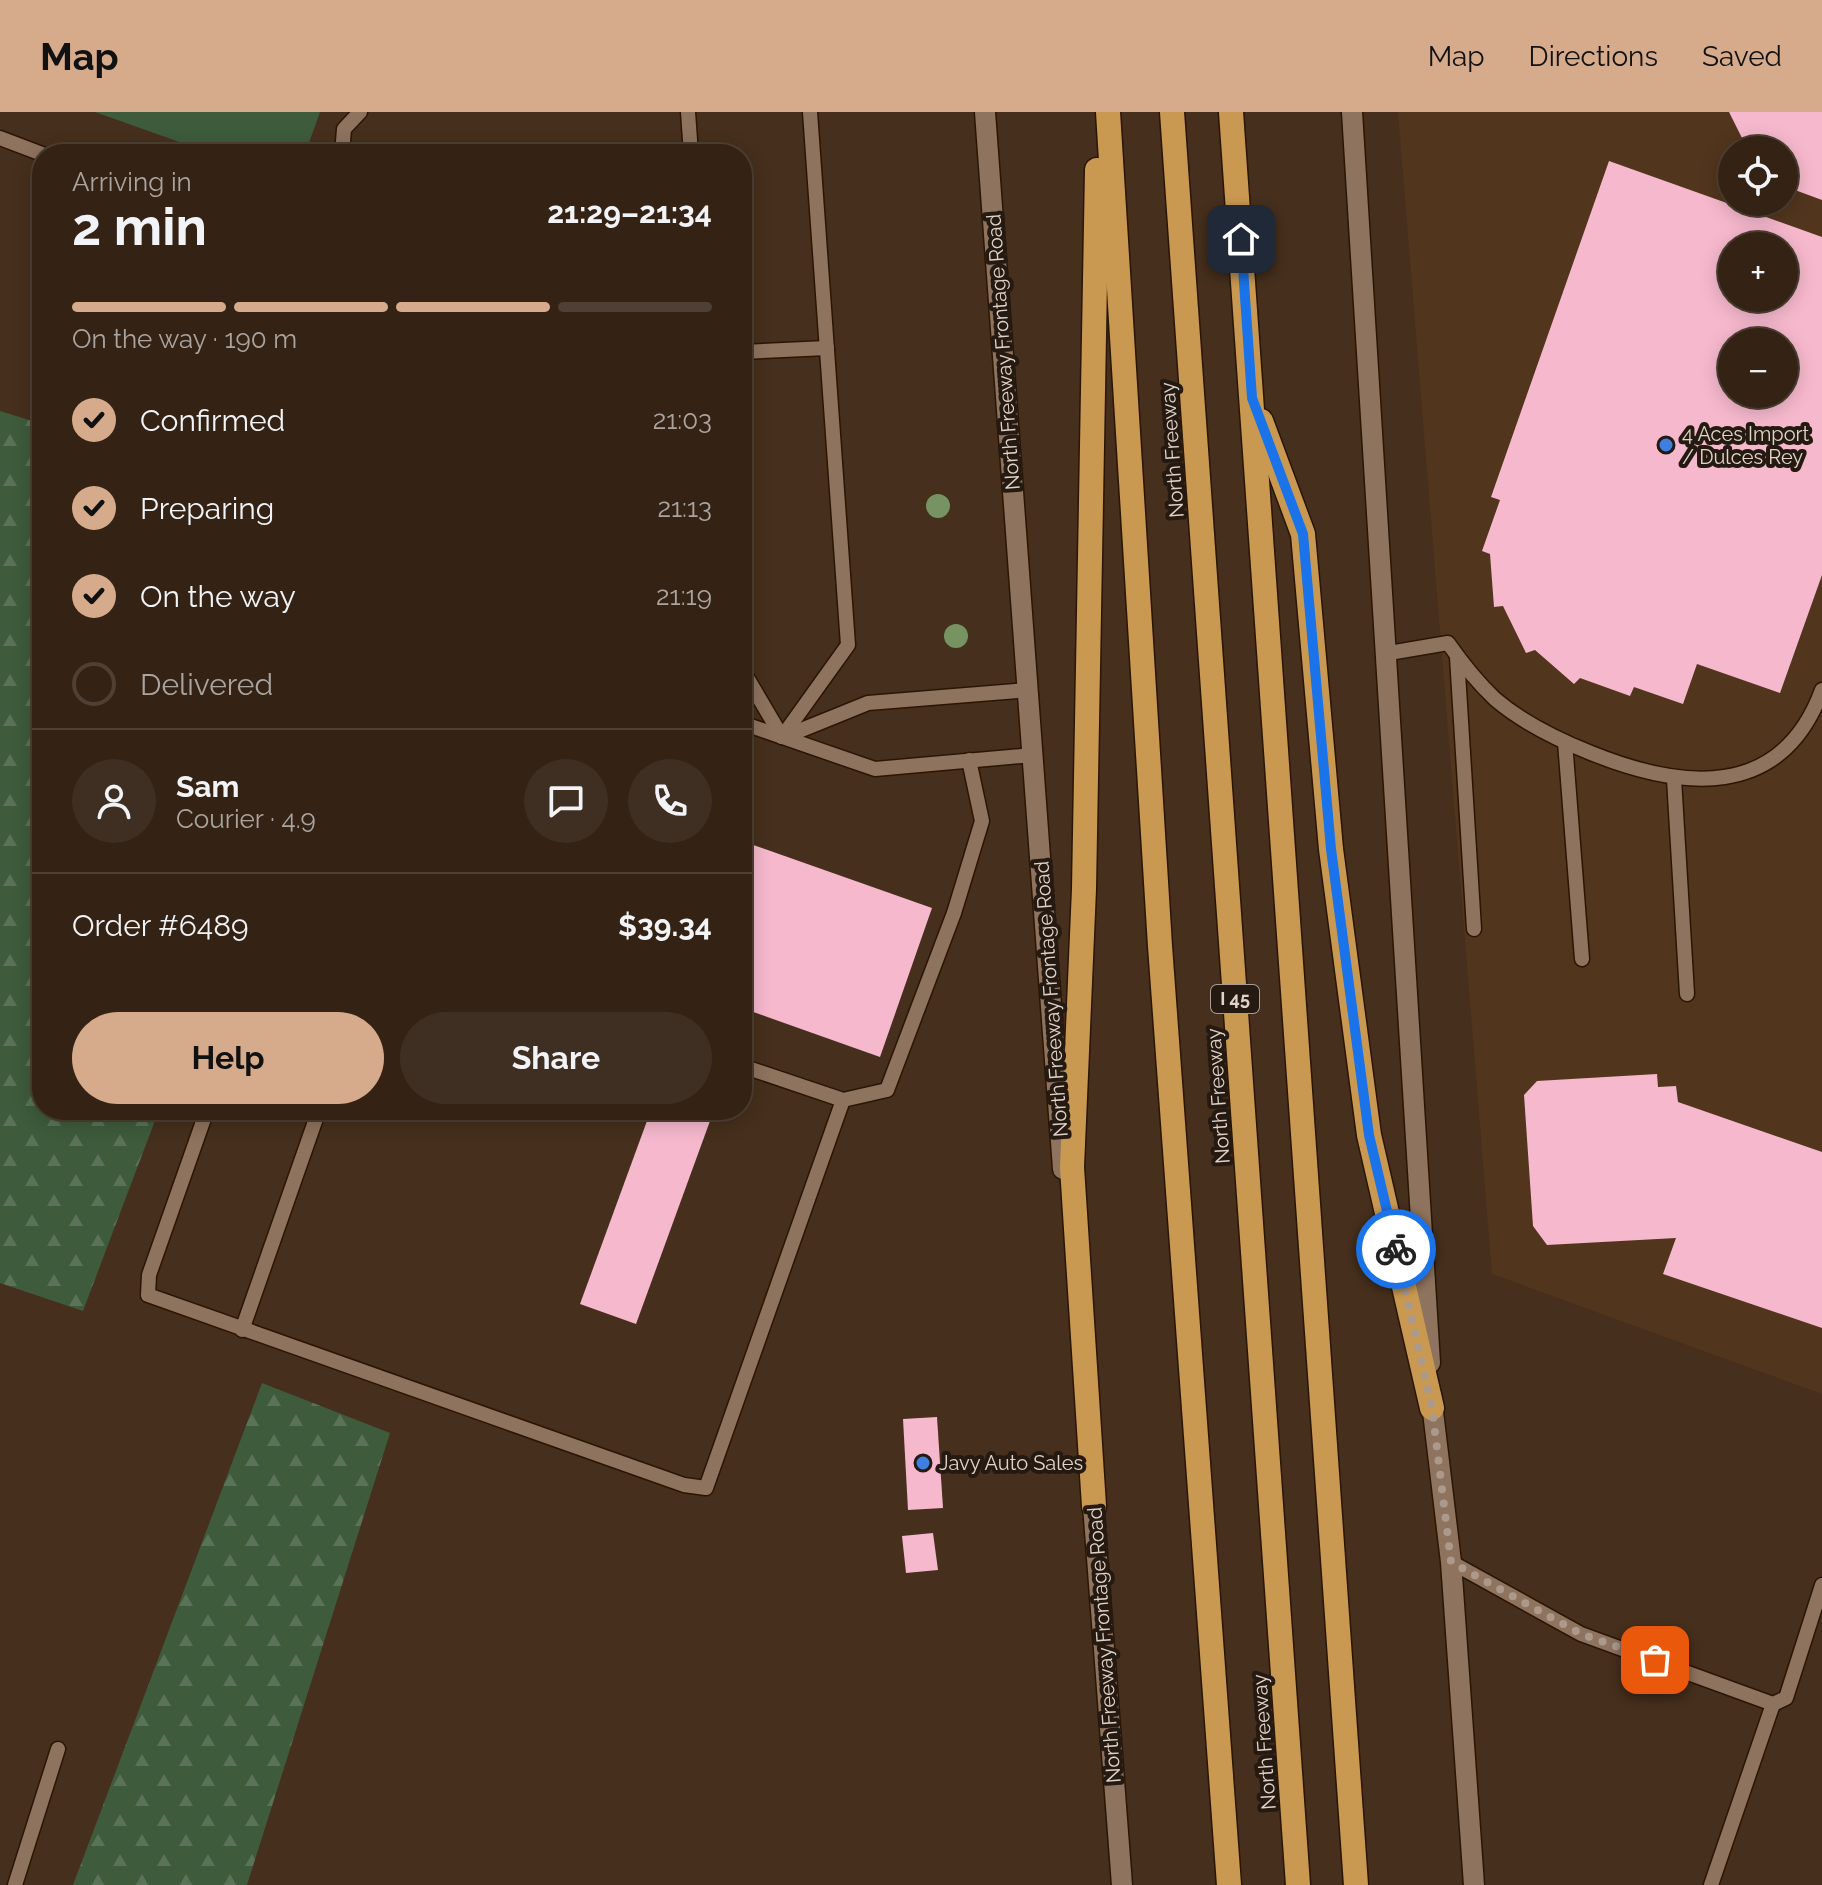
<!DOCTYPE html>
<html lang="en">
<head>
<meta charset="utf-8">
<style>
	body { margin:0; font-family:Raleway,sans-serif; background:#3f2f22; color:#f1f3f6; height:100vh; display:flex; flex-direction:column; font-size:30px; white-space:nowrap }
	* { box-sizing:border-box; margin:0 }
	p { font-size:26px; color:#a9a4a0 }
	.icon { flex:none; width:44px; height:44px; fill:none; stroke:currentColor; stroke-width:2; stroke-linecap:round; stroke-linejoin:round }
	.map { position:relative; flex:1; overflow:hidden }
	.details { position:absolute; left:32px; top:32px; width:720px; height:976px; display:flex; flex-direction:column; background:#342315; border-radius:32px; box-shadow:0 4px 20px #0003,0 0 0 2px #4e4034 }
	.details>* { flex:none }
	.controls { position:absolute; left:1718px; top:24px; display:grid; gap:16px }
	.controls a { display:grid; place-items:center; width:80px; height:80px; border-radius:50%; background:#342315; box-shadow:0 4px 20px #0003,0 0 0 2px #4e4034; font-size:40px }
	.pin { position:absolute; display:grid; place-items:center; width:68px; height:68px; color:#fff; margin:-34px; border-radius:16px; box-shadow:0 4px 12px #0006 }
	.courier { position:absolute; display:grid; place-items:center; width:80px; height:80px; margin:-40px; border:6px solid #1a73e8; border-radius:50%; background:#fff; color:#222; box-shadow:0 2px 10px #0007 }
	.head em { font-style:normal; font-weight:700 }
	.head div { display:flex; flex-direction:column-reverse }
	.head { display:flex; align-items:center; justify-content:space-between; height:136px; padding:0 40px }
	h1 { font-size:52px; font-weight:700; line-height:60px }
	.bar { display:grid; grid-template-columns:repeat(4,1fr); gap:12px 8px; align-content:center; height:96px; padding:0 40px }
	.bar i { height:10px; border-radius:6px; background:#4e4034 }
	.bar .on { background:#d6ab8b }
	.bar p { grid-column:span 4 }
	.line { display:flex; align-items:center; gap:20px; padding:0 40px; border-top:2px solid #4e4034 }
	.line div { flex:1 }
	.round { display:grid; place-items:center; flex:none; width:84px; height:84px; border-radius:42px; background:#3f2f22 }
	ol { padding:0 40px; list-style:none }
	li { display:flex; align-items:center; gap:24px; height:88px }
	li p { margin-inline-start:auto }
	li .icon { padding:8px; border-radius:50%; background:#d6ab8b; color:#111; stroke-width:4 }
	li:last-child { color:#a9a4a0 }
	li i { width:44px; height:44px; border:4px solid #4e4034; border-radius:50% }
	.cta { display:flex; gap:16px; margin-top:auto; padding:16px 40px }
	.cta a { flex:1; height:92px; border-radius:48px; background:#d6ab8b; color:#111; font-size:32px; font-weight:700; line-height:92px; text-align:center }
	.cta a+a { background:#3f2f22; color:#f1f3f6 }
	header { display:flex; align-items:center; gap:48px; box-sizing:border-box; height:112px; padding:0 40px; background:#d6ab8b; color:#111 }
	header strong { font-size:38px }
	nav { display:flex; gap:44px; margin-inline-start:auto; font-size:28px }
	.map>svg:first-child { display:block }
	.built { fill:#52351d; fill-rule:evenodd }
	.grass { fill:#3e5b3c }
	.forest { fill:url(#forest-firs) }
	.building { fill:#f6b8cd; fill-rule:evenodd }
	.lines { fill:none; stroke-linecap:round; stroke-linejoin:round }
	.service-casing { stroke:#2b1604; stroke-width:17 }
	.secondary-casing { stroke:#2b1604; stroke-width:23 }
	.motorway-casing { stroke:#2b1604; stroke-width:27 }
	.service { stroke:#8e735e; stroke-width:14 }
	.secondary { stroke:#8e735e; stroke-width:20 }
	.motorway { stroke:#ca9951; stroke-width:24 }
	.tree { fill:#769361 }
	.done { stroke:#ab9a8c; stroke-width:8; stroke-dasharray:0 14.4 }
	.route { stroke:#1a73e8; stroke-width:10 }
	.shop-dot { fill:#3f7fe0; stroke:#241a11; stroke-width:3 }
	.labels { text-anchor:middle; stroke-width:8; stroke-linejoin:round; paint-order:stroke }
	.shield { fill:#241a11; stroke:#a99c91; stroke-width:2 }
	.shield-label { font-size:18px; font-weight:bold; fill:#e2d3c8 }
	.street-label { font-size:20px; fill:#e2d3c8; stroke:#241a11 }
	.poi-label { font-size:20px; fill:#e2d3c8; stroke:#241a11; text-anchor:start }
</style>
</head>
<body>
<header>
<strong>Map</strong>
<nav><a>Map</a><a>Directions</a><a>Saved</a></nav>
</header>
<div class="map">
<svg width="1822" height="1773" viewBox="0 0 1822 1773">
	<defs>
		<pattern id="forest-firs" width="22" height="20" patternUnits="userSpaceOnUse" patternTransform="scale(2)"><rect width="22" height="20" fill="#3e5b3c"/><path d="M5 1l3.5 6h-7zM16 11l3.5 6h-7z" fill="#5a7257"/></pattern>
	</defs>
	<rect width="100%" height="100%" fill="#462f1c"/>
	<!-- built -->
	<path class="built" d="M1398,0H1822V1282L1492,1162ZM1732,38H1784V90H1732ZM1732,134H1784V186H1732ZM1732,230H1784V282H1732Z"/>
	<!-- grass -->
	<polygon class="grass" points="95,0 320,0 305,42 213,42"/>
	<!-- forest -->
	<g class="forest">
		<polygon points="0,299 42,312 42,998 159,998 83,1199 0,1171"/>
		<polygon points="262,1271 390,1321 247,1773 73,1773"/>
	</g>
	<!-- building -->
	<g class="building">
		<polygon points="1729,0 1822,0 1822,88 1784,74 1784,38 1748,38"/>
		<polygon points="538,36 539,42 474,42 474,40"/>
		<path d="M1609,49L1822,125V463L1780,581L1697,552L1683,592L1634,575L1630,584L1580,566L1574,572L1535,538L1526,541L1503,494L1494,495L1490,442L1482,439L1500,388L1491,385ZM1732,134H1784V186H1732ZM1732,230H1784V282H1732Z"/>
		<polygon points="742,729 932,796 880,945 742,896"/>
		<polygon points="1657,962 1658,975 1676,974 1678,990 1822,1040 1822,1216 1663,1162 1676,1126 1547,1133 1533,1114 1524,983 1537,969"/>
		<polygon points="651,998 714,998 636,1212 580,1192"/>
		<polygon points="937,1305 943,1396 908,1398 903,1307"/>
		<polygon points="933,1421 938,1458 906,1461 902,1424"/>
	</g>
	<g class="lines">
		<defs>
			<g id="service">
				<polyline points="688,0 691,42"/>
				<polyline points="0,26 42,42"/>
				<polyline points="342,42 344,17 360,0"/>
				<polyline points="742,240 827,236"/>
				<path d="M1389,541L1448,531C1462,551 1477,570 1495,587C1523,611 1556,627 1591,641C1680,677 1781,690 1822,578"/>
				<polyline points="1457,545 1474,817"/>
				<polyline points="742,557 782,625"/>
				<polyline points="742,611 875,657 1033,643"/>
				<polyline points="782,625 848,533 810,0"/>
				<polyline points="784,625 868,591 1029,578"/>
				<polyline points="1565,630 1582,847"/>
				<polyline points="1674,667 1687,882"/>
				<polyline points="742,954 843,988 887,978 954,801 982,709 969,648"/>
				<polyline points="207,998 149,1163 148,1183 684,1373 706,1376 843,988"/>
				<polyline points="242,1218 319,998"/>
				<polyline points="1451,1450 1581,1522 1773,1592 1786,1586 1822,1473"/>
				<polyline points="15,1773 58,1637"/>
				<polyline points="1711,1773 1773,1592"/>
			</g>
			<g id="secondary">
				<polyline points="985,0 1063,1057"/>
				<polyline points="1352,0 1430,1251"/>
				<polyline points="1431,1283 1451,1450 1474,1773"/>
				<polyline points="1092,1380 1122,1773"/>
			</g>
			<g id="motorway">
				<polyline points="1108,0 1160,834 1229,1773"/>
				<polyline points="1172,0 1298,1773"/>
				<polyline points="1231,0 1356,1773"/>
				<polyline points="1261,309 1303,422 1331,737 1369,1023 1432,1296"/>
				<polyline points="1094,1394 1072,1055 1084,777 1097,58"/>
			</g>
		</defs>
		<!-- service casing -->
		<use href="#service" class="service-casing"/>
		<!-- secondary casing -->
		<use href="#secondary" class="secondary-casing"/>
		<!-- motorway casing -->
		<use href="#motorway" class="motorway-casing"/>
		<!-- service -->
		<use href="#service" class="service"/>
		<!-- secondary -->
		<use href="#secondary" class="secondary"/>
		<!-- motorway -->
		<use href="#motorway" class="motorway"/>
	</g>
	<!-- trees -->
	<g class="tree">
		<circle cx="938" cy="394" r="12"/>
		<circle cx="956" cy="524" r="12"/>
	</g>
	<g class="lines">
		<!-- done -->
		<polyline class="done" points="1396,1137 1432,1296 1451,1450 1581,1522 1655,1548"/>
		<!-- route -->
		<polyline class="route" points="1241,127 1252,286 1303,422 1331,737 1369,1023 1396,1137"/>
	</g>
	<!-- markers -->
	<g class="shop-dot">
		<circle cx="1666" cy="333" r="8"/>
		<circle cx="923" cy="1351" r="8"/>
	</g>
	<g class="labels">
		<!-- shield labels -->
		<rect class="shield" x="1211" y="873" width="48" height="28" rx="6"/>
		<g class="shield-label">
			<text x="1235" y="893">I 45</text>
		</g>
		<!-- street labels -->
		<g class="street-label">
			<text transform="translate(1003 240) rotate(-94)" y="7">North Freeway Frontage Road</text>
			<text transform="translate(1172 338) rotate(-94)" y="7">North Freeway</text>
			<text transform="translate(1051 887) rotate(-94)" y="7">North Freeway Frontage Road</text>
			<text transform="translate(1218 984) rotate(-94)" y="7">North Freeway</text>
			<text transform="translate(1104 1533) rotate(-94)" y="7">North Freeway Frontage Road</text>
			<text transform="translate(1264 1630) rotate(-94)" y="7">North Freeway</text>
		</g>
		<!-- poi labels -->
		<g class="poi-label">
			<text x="1682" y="329">4 Aces Import<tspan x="1682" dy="23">/ Dulces Rey</tspan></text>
			<text x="939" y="1358">Javy Auto Sales</text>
		</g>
	</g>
</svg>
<div class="controls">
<a><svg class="icon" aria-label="locate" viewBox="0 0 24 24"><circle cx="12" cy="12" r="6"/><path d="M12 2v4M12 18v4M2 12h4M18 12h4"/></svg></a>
<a>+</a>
<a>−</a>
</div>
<div class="pin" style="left:1655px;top:1548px;background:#ea580c"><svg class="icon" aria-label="bag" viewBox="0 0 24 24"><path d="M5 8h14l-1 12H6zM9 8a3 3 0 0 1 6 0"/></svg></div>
<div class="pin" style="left:1241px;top:127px;background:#1f2937"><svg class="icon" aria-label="home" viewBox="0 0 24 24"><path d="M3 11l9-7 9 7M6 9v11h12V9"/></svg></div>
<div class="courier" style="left:1396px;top:1137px"><svg class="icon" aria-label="bike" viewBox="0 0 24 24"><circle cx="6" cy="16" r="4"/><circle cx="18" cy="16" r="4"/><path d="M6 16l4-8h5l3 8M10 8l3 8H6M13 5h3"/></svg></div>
<section class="details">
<div class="head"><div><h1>2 min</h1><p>Arriving in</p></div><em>21:29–21:34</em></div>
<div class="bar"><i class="on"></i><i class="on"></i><i class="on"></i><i></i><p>On the way · 190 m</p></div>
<ol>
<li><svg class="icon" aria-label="check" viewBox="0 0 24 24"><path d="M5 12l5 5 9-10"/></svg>Confirmed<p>21:03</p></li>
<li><svg class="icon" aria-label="check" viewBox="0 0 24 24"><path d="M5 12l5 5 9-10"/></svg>Preparing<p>21:13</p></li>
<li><svg class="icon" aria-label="check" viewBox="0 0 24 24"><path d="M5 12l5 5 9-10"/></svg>On the way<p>21:19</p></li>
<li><i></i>Delivered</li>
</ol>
<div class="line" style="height:144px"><a class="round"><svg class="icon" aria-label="person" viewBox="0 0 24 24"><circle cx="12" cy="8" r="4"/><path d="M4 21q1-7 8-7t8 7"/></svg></a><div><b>Sam</b><p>Courier · 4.9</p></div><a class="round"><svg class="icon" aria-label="chat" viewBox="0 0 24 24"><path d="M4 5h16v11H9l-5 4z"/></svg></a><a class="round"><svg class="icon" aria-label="phone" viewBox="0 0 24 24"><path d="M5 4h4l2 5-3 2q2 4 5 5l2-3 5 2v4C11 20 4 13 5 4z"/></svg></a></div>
<div class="line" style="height:104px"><div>Order #6489</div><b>$39.34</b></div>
<div class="cta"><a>Help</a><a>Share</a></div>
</section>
</div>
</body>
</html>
